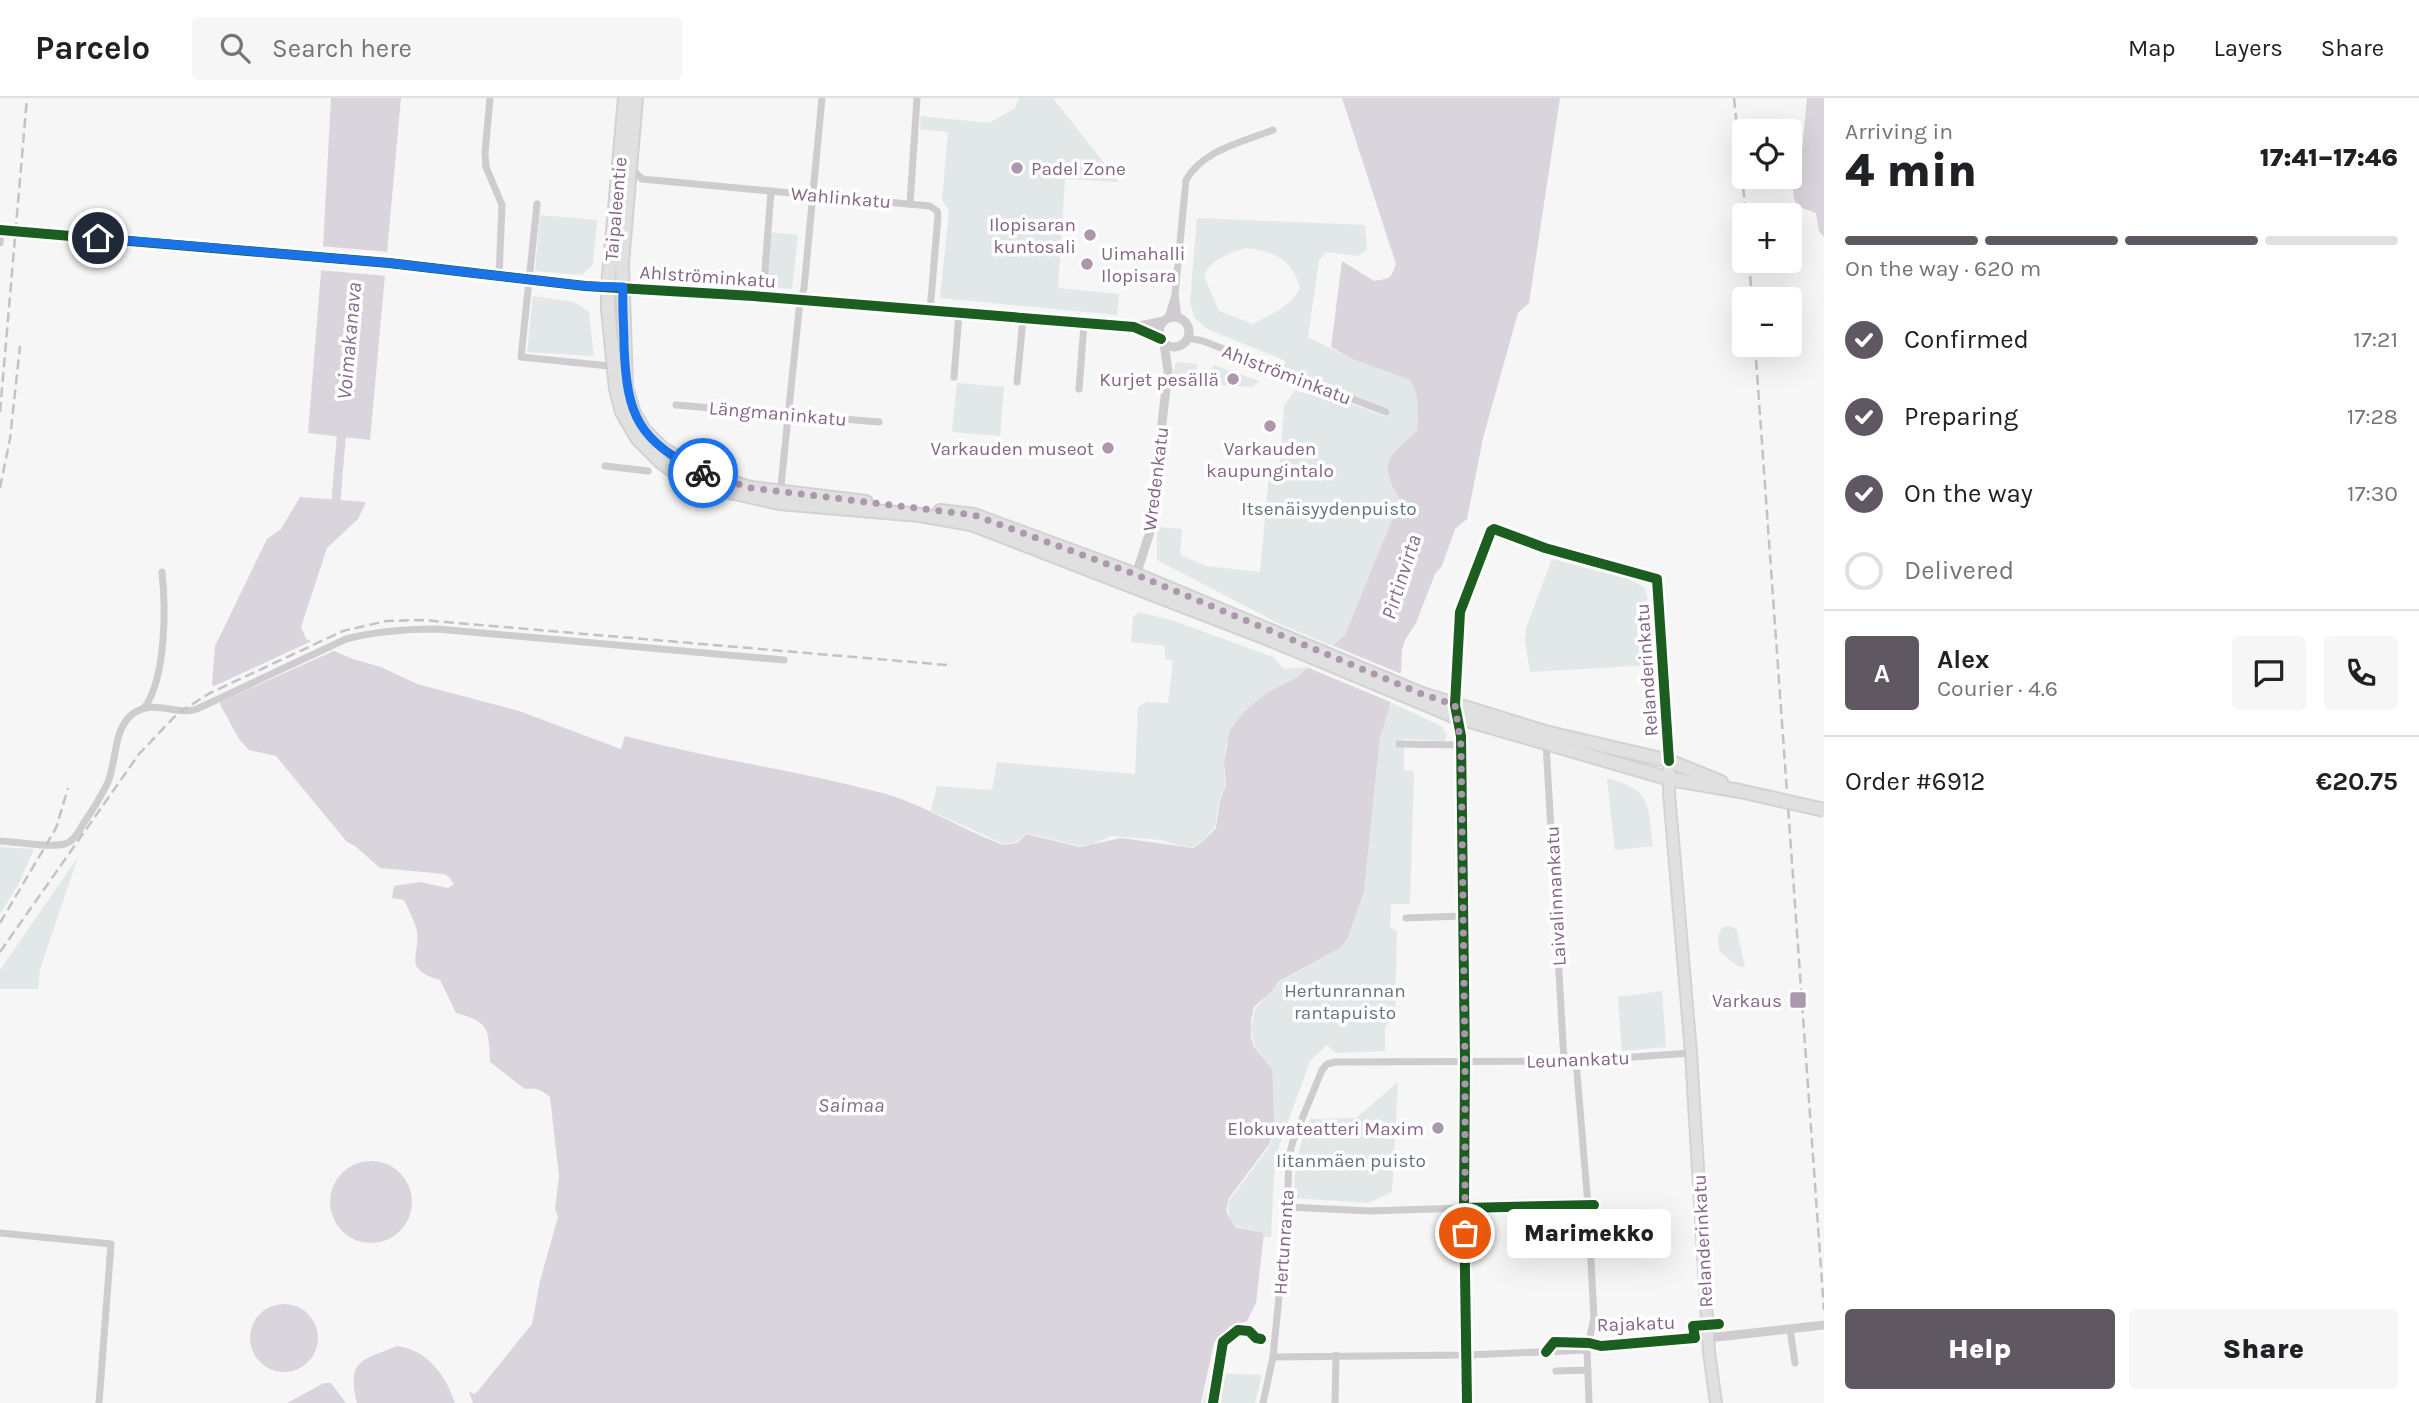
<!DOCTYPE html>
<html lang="en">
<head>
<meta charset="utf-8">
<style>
	body { margin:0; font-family:Karla,sans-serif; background:#f6f6f6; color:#202124; height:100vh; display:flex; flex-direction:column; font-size:26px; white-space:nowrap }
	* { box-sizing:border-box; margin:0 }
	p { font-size:23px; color:#757577 }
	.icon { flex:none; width:38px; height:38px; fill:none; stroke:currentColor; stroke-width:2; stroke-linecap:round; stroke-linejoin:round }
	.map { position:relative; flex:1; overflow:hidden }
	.side { display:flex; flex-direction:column; background:#fff; width:595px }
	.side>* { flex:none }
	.controls { position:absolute; left:1732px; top:21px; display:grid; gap:14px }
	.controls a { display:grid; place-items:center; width:70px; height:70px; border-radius:7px; background:#fff; box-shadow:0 7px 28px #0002; font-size:35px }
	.pin { position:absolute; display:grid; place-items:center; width:60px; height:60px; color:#fff; margin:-30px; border:4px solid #fff; border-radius:50%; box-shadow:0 2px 7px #0007 }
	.courier { position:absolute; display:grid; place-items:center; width:70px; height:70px; margin:-35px; border:5px solid #1a73e8; border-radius:50%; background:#fff; color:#222; box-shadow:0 2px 9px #0007 }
	.bubble { position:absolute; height:49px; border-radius:7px; background:#fff; box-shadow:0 7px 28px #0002; font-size:23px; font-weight:800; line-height:49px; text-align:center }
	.head em { font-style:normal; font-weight:800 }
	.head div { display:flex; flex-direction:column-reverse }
	.head { display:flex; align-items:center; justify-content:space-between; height:119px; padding:0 21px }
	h1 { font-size:46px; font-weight:800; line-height:52px }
	.bar { display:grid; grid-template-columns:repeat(4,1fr); gap:10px 7px; align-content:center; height:84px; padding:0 21px }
	.bar i { height:9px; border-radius:5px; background:#e0e0e0 }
	.bar .current { background:#5f5762 }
	.bar p { grid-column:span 4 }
	.line { display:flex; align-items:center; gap:18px; padding:0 21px; border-top:2px solid #e0e0e0 }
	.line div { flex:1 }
	.round { display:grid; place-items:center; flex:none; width:74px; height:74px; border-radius:7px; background:#f6f6f6 }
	ol { padding:0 21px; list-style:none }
	li { display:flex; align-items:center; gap:21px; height:77px }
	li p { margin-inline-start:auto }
	li .icon { padding:7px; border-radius:50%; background:#5f5762; color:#fff; stroke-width:4 }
	li:last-child { color:#757577 }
	li i { width:38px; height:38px; border:4px solid #e0e0e0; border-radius:50% }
	.primary-button { display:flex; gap:14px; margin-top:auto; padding:14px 21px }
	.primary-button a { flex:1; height:80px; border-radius:7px; background:#5f5762; color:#fff; font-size:28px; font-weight:800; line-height:80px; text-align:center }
	.primary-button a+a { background:#f6f6f6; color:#202124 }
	header { display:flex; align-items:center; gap:42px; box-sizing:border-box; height:98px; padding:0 35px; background:#fff; border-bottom:2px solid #e0e0e0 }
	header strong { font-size:33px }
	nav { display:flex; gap:38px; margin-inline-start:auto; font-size:24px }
	.search { width:490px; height:63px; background:#f6f6f6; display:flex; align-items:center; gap:18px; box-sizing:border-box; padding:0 24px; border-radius:7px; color:#757577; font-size:26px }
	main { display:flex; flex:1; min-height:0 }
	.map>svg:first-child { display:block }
	.green { fill:#e2e7e7; fill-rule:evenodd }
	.water { fill:#dad4dc }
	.pier { fill:#f5f6f5 }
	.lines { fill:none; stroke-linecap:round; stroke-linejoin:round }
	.canal { stroke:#dad4dc; stroke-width:9 }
	.secondary-casing { stroke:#d4d2d4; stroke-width:14 }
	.trunk-casing { stroke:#d3d2d3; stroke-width:16 }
	.minor { stroke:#ceccce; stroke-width:7 }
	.tertiary { stroke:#ceccce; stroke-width:9 }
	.secondary { stroke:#e1e0e1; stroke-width:10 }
	.trunk { stroke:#e1e0e1; stroke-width:12 }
	.rail { stroke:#c5c2c5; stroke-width:2.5; stroke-dasharray:10 5; stroke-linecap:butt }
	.trunk-bridge-casing { stroke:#d3d2d3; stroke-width:16; stroke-linecap:butt }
	.trunk-bridge { stroke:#e1e0e1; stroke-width:12 }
	.cycleway-casing { stroke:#fff; stroke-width:15 }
	.cycleway { stroke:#1b5e20; stroke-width:10 }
	.done { stroke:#ac98ad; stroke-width:7; stroke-dasharray:0 12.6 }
	.route { stroke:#1a73e8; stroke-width:9 }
	.poi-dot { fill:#ac98ad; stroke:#fff; stroke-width:2.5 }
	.labels { text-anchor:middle; stroke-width:7; stroke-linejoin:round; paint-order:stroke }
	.poi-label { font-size:19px; fill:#846586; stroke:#fff; text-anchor:end }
	.street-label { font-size:19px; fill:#846586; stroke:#fff }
	.park-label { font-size:19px; fill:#64757d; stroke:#fff }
	.water-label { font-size:21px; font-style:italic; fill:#886a90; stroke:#fff }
</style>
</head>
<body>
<header>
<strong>Parcelo</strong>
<div class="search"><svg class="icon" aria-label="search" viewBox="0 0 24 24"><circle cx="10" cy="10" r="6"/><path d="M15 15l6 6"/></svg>Search here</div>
<nav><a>Map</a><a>Layers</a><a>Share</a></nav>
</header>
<main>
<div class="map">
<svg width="1824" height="1305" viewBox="0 0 1824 1305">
	<rect width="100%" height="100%" fill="#f5f6f5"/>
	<!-- green -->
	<g class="green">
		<polygon points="1019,0 1053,0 1119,84 1065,81 1058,190 1119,196 1117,217 940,200 949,113 942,102 948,34 920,31 921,18 989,25 1015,10"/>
		<polygon points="540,117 597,122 593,167 581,177 535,173"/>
		<path d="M1197,120L1365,127L1367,152L1357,158L1326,154L1319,162L1308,239L1350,260L1410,282C1420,297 1418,316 1417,333C1389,357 1376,366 1400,402L1345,537L1332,548L1278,525L1157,462V429L1182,431L1180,457L1206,468L1260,474L1269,378L1274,379L1280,364L1284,308L1295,292L1306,296L1309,289L1386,319L1390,312L1283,271L1286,263L1207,231L1195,220L1190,205ZM1246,150C1274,153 1293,162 1300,190C1291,209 1271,216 1253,226L1219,213L1204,178C1210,161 1230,155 1246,150Z"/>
		<polygon points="769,134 798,137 792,191 763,189"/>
		<polygon points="533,198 574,204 589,214 594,258 527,254"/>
		<polygon points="1176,264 1197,266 1195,288 1171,287"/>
		<polygon points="1214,267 1259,283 1252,289 1219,287 1210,276"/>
		<polygon points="957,285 1004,289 1000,338 952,334"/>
		<polygon points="1552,461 1628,481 1644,489 1647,498 1654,567 1530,574 1525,543 1526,530"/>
		<polygon points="1139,514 1174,523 1273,559 1284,571 1308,569 1296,580 1270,593 1258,602 1226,647 1224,663 1225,688 1219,702 1215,729 1202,743 1192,749 1176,747 1162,742 1112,738 1092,746 1080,748 1026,735 1016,744 1004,746 931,713 937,688 992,692 997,664 1135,676 1138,609 1146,604 1168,605 1173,563 1165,561 1165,548 1131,544 1133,519"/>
		<polygon points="1392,605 1441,628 1447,637 1445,643 1404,641 1404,672 1414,673 1410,806 1391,806 1390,829 1397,833 1395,915 1385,930 1385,953 1336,955 1327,947 1310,963 1275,1060 1271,1139 1264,1139 1264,1135 1232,1127 1228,1113 1229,1103 1267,1052 1276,1034 1271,970 1255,949 1251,930 1255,911 1278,885 1340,850 1364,793 1380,639 1386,616"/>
		<path d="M1607,680C1652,692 1648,707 1653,748L1615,752Z"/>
		<polygon points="0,749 34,751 18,787 0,816"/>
		<polygon points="78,759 40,871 38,891 0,891 0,872"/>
		<path d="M1724,828H1731L1737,832L1745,869H1739L1720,854C1718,844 1716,835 1724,828Z"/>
		<polygon points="1662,893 1666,949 1622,953 1618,899"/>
		<path d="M1398,984L1392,1094L1368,1105L1294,1100C1294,1069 1298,1050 1310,1021L1356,1020Z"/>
		<polygon points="1211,1275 1262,1277 1255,1305 1203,1305"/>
	</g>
	<!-- water -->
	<g class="water">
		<polygon points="331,0 401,0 370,342 308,335 323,149"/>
		<path d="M1342,0H1560L1529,205L1518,215L1483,340L1467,421L1455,431L1442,468L1435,476L1416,525L1405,542L1402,552L1401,573L1380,639L1364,793L1348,839L1340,850L1278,884L1271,894L1254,909L1251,922V939L1254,949L1272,971L1275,1033L1268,1048L1229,1100L1226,1113L1235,1129L1264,1135L1256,1205L1247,1223L1235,1227L1214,1245L1201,1305H473L469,1294L475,1296L478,1293L532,1226L540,1183L558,1119L555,1111L559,1078L550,999C542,992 536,989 525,991L490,964C489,930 489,924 456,915L440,882C399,870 423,857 416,829C413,820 408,811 404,802L392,800L394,788L420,784L448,790L454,786L449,779L444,776L380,770L355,748L347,744L276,658L249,652L239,641L221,608L212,585L215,548L267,441L281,431L300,399L366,404L358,421L327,450L301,529L306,541L353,561L381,569L417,586L519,613L621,651L625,638C711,661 800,673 886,696C927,708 964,733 1004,747L1017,745L1026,736L1080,749L1121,740L1193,750L1202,744L1216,730L1220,702L1226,687L1224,664L1230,632L1243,615L1258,602L1270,593L1296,580L1345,537L1400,402C1377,365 1388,358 1417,333C1418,316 1420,297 1410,282L1350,260L1331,249L1342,163L1374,183C1391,180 1390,182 1396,166Z"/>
		<path d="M1807,0H1824V139L1819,133L1816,115C1799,108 1795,112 1793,92L1799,85Z"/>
		<circle cx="371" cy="1104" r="41"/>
		<circle cx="284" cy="1240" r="34"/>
		<path d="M397,1248C428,1252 446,1278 455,1305H357C347,1261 361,1263 397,1248Z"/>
		<polygon points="324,1285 331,1285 346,1305 287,1305"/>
	</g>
	<!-- pier -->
	<g class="pier">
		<polygon points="319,148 390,154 388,178 317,172"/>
		<polygon points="316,541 338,551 216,606 210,590"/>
		<polygon points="1329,546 1404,577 1393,605 1304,568"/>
	</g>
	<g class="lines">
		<!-- canal -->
		<polyline class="canal" points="336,402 342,330"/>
		<defs>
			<polyline id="secondary" points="1669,663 1669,695 1691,955 1709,1254 1716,1305"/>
			<g id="trunk">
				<polyline points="625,0 608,188 608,211 616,291 622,314 637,340 662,365 676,375 708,389 779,405 920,417 971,426 1271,542 1456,619 1670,681 1740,693"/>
				<polyline points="636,0 622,165 626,289 634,315 644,332 662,350 704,376 751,390 866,404"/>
				<polyline points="940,413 974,417 1137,477 1422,596 1545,634 1669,663 1721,684"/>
			</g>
		</defs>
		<!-- secondary casing -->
		<use href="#secondary" class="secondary-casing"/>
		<!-- trunk casing -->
		<use href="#trunk" class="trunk-casing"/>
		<!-- minor -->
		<g class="minor">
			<polyline points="490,0 485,55 486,69 502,107 499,179"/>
			<polyline points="631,70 642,81 930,108 937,113 938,118 930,213"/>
			<polyline points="537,106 521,259 609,268"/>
			<polyline points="910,106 917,0"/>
			<polyline points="0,145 1,132"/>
			<polyline points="763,199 771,93"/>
			<path d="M1178,219L1175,197L1186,82C1203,52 1242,44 1273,32"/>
			<polyline points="1168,220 1175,197"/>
			<polyline points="1188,240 1203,243 1386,314"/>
			<polyline points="954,279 959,215"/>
			<polyline points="1017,284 1023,221"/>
			<polyline points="1079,291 1084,226"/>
			<polyline points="676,307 879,324"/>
			<polyline points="605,368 648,373"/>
			<polyline points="780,397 800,203 804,190 822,0"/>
			<path d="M145,609C166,578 166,511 162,474"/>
			<polyline points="1546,645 1564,963"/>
			<polyline points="1399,646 1461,647"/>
			<path d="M0,743C18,744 49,750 65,746C74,743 79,734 83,726C92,713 101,699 108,684C117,662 113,629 134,615C155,601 176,618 197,611L346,541C377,533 405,531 437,531L784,562"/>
			<polyline points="1406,820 1462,818"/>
			<polyline points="1576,963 1588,1107 1594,1220 1587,1252 1589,1305"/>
			<polyline points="1287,1109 1370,1113 1464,1110"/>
			<polyline points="0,1135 111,1146 99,1305"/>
			<polyline points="1790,1231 1795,1265"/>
			<polyline points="1273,1259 1467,1257 1587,1252"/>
			<polyline points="1556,1273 1588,1272"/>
			<polyline points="1263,1305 1273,1259 1287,1118 1289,1059 1293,1043 1322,972 1327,966 1335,964 1576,963 1691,955"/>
			<polyline points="1335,1305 1336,1257"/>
			<polyline points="1467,1305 1464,1110 1465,963 1461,638 1455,607 1460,514 1491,433 1494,431 1545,450 1657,481 1669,663"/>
		</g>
		<!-- tertiary -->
		<g class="tertiary">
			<polyline points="0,132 389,165 585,188 753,198 1134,229 1161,241"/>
			<circle cx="1174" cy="234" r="15"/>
			<polyline points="1135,229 1164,223"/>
			<polyline points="1134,483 1149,437 1168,273 1164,245"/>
			<polyline points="1708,1240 1824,1227"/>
		</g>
		<!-- secondary -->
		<use href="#secondary" class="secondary"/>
		<!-- trunk -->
		<use href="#trunk" class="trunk"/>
		<!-- rail -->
		<g class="rail">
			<polyline points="1734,0 1746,117"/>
			<polyline points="1749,163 1752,201"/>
			<polyline points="1755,247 1824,1212"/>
			<polyline points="0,314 27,0"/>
			<polyline points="0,390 10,341 20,248"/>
			<polyline points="0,825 56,730 68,690"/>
			<polyline points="0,854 139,656 177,616 210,595 343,533 386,523 422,522 947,567"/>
		</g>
		<defs>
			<polyline id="trunk-bridge" points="1740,693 1824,712"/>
		</defs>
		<!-- trunk-bridge casing -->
		<use href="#trunk-bridge" class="trunk-bridge-casing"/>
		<!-- trunk-bridge -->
		<use href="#trunk-bridge" class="trunk-bridge"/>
		<defs>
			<g id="cycleway">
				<polyline points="0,132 389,165 585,188 753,198 1134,229 1161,241"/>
				<polyline points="1464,1110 1594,1107"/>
				<polyline points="1546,1254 1554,1244 1589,1245 1601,1248 1695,1240 1693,1228 1719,1226"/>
				<polyline points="1213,1305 1223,1244 1238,1232 1249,1233 1256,1240 1261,1241"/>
				<polyline points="1467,1305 1464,1110 1465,963 1461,638 1455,607 1460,514 1491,433 1494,431 1545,450 1657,481 1669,663"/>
			</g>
		</defs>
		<!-- cycleway casing -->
		<use href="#cycleway" class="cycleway-casing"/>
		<!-- cycleway -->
		<use href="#cycleway" class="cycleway"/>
	</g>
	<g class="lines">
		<!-- done -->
		<polyline class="done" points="703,375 751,390 974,417 1137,477 1422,596 1455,607 1461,647 1465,963 1465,1135"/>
		<!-- route -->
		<path class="route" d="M98,140L389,165L585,188L623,189C622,209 624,228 624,248C627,319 638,342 703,375"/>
	</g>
	<!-- markers -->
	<g class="poi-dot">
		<circle cx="1017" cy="70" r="7"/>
		<circle cx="1090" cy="137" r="7"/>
		<circle cx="1087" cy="166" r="7"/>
		<circle cx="1233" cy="281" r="7"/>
		<circle cx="1270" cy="328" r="7"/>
		<circle cx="1108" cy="350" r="7"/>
		<rect x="1789" y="893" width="18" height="18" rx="3.5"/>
		<circle cx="1438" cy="1030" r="7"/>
	</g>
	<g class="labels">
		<!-- poi labels -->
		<g class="poi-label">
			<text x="1031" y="77" text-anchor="start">Padel Zone</text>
			<text x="1076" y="133">Ilopisaran<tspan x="1076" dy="22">kuntosali</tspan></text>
			<text x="1101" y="162" text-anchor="start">Uimahalli<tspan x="1101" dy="22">Ilopisara</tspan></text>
			<text x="1219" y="288">Kurjet pesällä</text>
			<text x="1094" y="357">Varkauden museot</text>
			<text x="1270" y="357" text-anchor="middle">Varkauden<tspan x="1270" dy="22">kaupungintalo</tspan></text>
			<text x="1782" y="909">Varkaus</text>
			<text x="1424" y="1037">Elokuvateatteri Maxim</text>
		</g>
		<!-- street labels -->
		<g class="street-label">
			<text transform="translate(841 99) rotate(5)" y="7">Wahlinkatu</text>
			<text transform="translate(615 111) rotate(-85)" y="7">Taipaleentie</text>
			<text transform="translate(708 178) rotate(4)" y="7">Ahlströminkatu</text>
			<text transform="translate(1287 276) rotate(21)" y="7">Ahlströminkatu</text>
			<text transform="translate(778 315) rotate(5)" y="7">Längmaninkatu</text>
			<text transform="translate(1155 381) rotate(-83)" y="7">Wredenkatu</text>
			<text transform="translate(1646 572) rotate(-94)" y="7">Relanderinkatu</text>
			<text transform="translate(1555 798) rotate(-93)" y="7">Laivalinnankatu</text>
			<text transform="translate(1578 961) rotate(-2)" y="7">Leunankatu</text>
			<text transform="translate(1702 1143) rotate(-93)" y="7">Relanderinkatu</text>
			<text transform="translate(1283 1144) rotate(-86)" y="7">Hertunranta</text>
			<text transform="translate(1636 1225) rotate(-2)" y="7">Rajakatu</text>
		</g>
		<!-- park labels -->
		<g class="park-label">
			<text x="1329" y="417">Itsenäisyydenpuisto</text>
			<text x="1345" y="899">Hertunrannan<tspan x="1345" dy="22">rantapuisto</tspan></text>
			<text x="1351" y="1069">Iitanmäen puisto</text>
		</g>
		<!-- water labels -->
		<g class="water-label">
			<text transform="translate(349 243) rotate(-85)" y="7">Voimakanava</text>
			<text transform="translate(1401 479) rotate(-72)" y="7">Pirtinvirta</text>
			<text x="851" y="1014">Saimaa</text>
		</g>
	</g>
</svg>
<div class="controls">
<a><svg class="icon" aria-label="locate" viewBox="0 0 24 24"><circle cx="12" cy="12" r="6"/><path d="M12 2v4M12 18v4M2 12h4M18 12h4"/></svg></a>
<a>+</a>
<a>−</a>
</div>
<div class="pin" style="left:1465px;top:1135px;background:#ea580c"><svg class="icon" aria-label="bag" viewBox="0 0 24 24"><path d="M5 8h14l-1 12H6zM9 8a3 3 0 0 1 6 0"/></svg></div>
<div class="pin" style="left:98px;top:140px;background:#1f2937"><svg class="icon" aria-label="home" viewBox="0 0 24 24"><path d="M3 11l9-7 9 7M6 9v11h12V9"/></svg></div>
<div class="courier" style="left:703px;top:375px"><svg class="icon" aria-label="bike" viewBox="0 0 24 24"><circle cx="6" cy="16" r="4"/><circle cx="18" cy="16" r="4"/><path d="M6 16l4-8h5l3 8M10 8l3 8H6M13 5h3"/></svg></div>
<div class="bubble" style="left:1507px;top:1111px;width:164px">Marimekko</div>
</div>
<section class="side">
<div class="head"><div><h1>4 min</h1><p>Arriving in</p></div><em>17:41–17:46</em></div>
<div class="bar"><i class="current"></i><i class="current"></i><i class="current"></i><i></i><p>On the way · 620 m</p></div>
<ol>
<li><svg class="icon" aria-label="check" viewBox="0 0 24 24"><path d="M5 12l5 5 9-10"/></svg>Confirmed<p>17:21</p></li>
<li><svg class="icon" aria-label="check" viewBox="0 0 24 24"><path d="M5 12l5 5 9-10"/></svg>Preparing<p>17:28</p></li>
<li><svg class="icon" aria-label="check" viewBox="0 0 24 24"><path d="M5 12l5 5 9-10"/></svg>On the way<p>17:30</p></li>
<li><i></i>Delivered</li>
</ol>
<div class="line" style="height:126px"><b class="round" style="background:#5f5762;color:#fff">A</b><div><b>Alex</b><p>Courier · 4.6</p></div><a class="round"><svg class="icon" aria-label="chat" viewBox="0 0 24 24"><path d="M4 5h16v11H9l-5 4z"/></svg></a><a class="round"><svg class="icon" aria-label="phone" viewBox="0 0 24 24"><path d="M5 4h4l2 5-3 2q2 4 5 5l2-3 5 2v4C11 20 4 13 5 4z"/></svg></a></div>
<div class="line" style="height:91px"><div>Order #6912</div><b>€20.75</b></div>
<div class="primary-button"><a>Help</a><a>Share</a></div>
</section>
</main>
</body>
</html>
